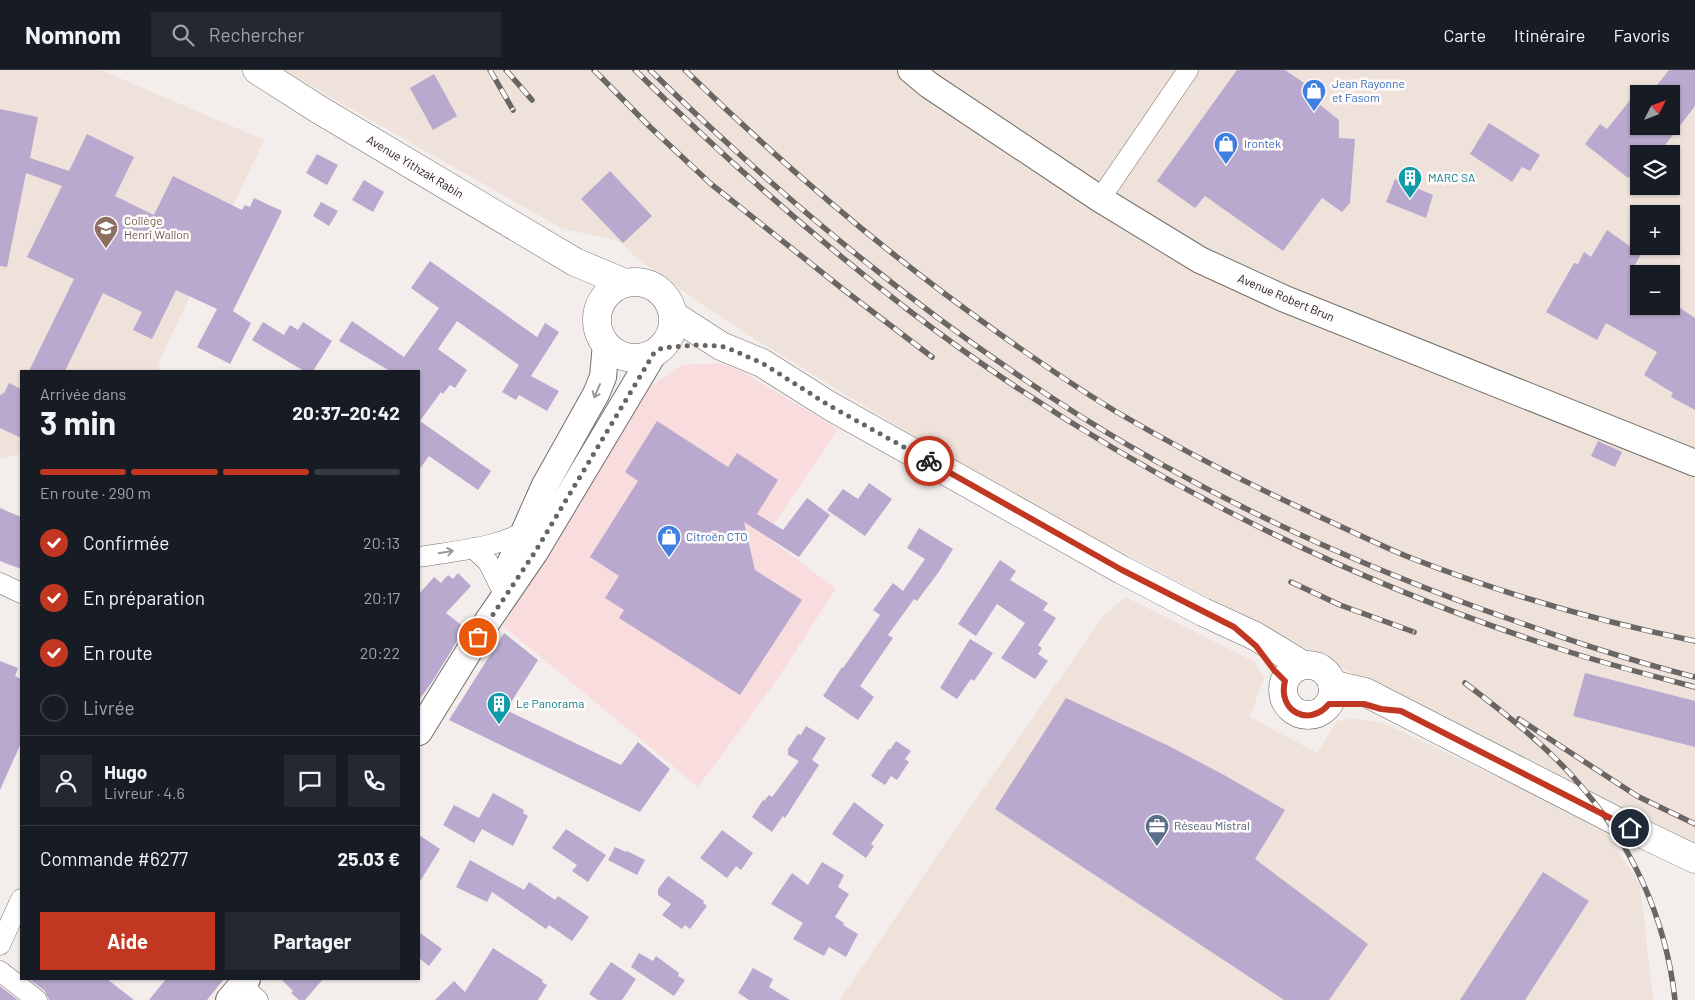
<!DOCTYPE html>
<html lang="fr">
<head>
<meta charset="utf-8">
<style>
	body { margin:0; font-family:Barlow,sans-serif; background:#242831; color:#f1f3f6; height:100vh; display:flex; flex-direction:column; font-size:19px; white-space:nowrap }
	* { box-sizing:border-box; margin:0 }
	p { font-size:16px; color:#9ea1a6 }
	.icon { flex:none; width:28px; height:28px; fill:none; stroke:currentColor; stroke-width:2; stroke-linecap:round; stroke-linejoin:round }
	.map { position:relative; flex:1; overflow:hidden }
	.drawer { position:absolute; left:20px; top:300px; width:400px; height:610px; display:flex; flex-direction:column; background:#171b24; border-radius:0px; box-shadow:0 1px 4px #0004 }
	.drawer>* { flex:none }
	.needle { width:32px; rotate:48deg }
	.tools { position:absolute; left:1630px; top:15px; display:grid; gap:10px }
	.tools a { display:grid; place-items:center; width:50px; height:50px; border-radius:0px; background:#171b24; box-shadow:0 1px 4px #0004; font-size:25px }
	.pin { position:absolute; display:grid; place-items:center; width:42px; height:42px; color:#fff; margin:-21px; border:2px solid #fff; border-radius:50%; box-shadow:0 1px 5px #0007 }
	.courier { position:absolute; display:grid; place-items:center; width:50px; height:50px; margin:-25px; border:4px solid #c23721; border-radius:50%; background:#fff; color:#222; box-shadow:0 1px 6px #0007 }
	.summary em { font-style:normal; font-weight:700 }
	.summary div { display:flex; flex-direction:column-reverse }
	.summary { display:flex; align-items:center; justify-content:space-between; height:85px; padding:0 20px }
	h1 { font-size:32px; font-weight:700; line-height:38px }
	.bar { display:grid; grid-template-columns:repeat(4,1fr); gap:8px 5px; align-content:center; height:60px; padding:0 20px }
	.bar i { height:6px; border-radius:4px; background:#363941 }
	.bar .selected { background:#c23721 }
	.bar p { grid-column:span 4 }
	.line { display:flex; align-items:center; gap:12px; padding:0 20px; border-top:1px solid #363941 }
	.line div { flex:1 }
	.round { display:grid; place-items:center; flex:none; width:52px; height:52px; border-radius:0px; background:#242831 }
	ol { padding:0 20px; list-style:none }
	li { display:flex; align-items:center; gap:15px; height:55px }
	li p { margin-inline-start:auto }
	li .icon { padding:5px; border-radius:50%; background:#c23721; color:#fff; stroke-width:4 }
	li:last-child { color:#9ea1a6 }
	li i { width:28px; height:28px; border:2px solid #363941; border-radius:50% }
	.button { display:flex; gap:10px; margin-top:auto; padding:10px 20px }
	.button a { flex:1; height:58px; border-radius:0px; background:#c23721; color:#fff; font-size:20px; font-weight:700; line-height:58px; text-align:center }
	.button a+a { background:#242831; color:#f1f3f6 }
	header { display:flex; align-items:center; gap:30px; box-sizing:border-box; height:70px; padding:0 25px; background:#171b24; border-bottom:1px solid #363941 }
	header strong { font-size:24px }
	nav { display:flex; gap:28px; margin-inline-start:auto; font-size:18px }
	.search { width:350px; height:45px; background:#242831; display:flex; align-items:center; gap:12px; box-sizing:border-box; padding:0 18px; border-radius:0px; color:#9ea1a6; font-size:19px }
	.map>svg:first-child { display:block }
	.commercial { fill:#f9ddde }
	.built { fill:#efe2db; fill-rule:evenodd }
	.building { fill:#b9a9ce }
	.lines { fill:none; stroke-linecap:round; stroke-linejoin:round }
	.minor-casing { stroke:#736f6c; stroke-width:21 }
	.tertiary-casing { stroke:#736f6c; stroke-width:28 }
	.secondary-casing { stroke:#736f6c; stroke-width:29 }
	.minor { stroke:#fff; stroke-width:20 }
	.tertiary { stroke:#fff; stroke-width:26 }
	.secondary { stroke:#fff; stroke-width:28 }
	.rail-casing { stroke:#696664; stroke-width:5.5 }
	.rail { stroke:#fffbfa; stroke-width:4; stroke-dasharray:11; stroke-linecap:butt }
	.oneway { stroke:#989897 }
	.done { stroke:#676462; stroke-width:5; stroke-dasharray:0 9 }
	.route { stroke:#c23721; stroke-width:6 }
	.labels { text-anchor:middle; stroke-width:5; stroke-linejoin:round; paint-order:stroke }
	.shop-label { font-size:12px; fill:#366cbe; stroke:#fffbfa; text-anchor:start }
	.street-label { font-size:12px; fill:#1b1918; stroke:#fffbfa }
	.culture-label { font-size:12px; fill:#0d838f; stroke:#fffbfa; text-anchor:start }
	.education-label { font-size:12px; fill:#785e54; stroke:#fffbfa; text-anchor:start }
	.service-label { font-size:12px; fill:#4e5e75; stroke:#fffbfa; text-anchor:start }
</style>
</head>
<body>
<header>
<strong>Nomnom</strong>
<div class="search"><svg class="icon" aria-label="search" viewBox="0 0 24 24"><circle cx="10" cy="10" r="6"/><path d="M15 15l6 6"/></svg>Rechercher</div>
<nav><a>Carte</a><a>Itinéraire</a><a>Favoris</a></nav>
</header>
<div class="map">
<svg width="1695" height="930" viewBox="0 0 1695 930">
	<rect width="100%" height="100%" fill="#f3eeeb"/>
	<!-- commercial -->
	<polygon class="commercial" points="720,293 741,301 838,359 766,466 836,519 774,614 698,717 503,556 645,320 682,295"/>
	<!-- built -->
	<g class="built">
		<polygon points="0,0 101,0 264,70 161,287 158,301 21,301 21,384 0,389"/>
		<polygon points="283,0 897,0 1090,132 1695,403 1695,783 1059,449 925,373 750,266 704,236 635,187 621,172 561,158"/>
		<path d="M923,0H1695V380L1345,239L1219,192L1126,128L1031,70ZM1639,24H1671V56H1639ZM1639,84H1671V116H1639ZM1639,144H1671V176H1639ZM1639,204H1671V236H1639Z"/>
		<polygon points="1126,527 1255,592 1264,608 1250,647 1317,683 1337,651 1355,648 1388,655 1601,756 1640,814 1653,930 840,930 938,784 1104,545"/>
	</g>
	<!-- building -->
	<g class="building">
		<polygon points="1237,0 1285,0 1307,15 1303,21 1339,50 1339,68 1355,69 1350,133 1342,142 1322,128 1283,181 1205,126 1195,138 1157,111"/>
		<polygon points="1669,0 1695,0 1695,36 1658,84 1639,84 1639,95 1628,108 1585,74 1600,54 1607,59 1639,19 1639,56 1671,56 1671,24 1650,24"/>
		<polygon points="434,4 457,46 433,60 410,18"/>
		<polygon points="0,39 38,47 30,88 69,101 87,64 134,87 115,126 154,145 173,106 242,140 245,135 250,137 254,128 282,141 233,241 251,253 230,294 197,277 217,239 176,220 152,269 133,260 142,242 103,223 65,301 29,301 74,209 27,187 62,116 26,103 7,197 0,196"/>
		<polygon points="1489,53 1540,85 1530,101 1522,97 1512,112 1470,84"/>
		<polygon points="317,84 338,95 327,115 306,103"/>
		<polygon points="610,101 652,146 623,173 581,129"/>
		<polygon points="1395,109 1433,125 1426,148 1386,132"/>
		<polygon points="364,110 384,122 373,142 352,130"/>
		<polygon points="321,132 338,141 329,156 313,146"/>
		<polygon points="1607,160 1641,184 1631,202 1639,206 1639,236 1677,236 1695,248 1695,340 1671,327 1673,323 1644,305 1657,282 1606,253 1597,270 1546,242 1574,193 1578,194 1584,182 1591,187"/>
		<polygon points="430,191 537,267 545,253 559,262 531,306 559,321 547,341 519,325 516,330 502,322 519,295 457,251 438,279 467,300 455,318 450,315 443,324 441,322 420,351 491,401 478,420 429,386 419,400 419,301 390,301 339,271 352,251 404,287 439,238 411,218"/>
		<polygon points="263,252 284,265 290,255 298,260 303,252 332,271 313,301 304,301 252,270"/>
		<polygon points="9,313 21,319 21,368 0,358 0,325 4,323"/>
		<polygon points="657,351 728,397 737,383 778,410 757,444 783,460 807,428 830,445 799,487 744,452 755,500 802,530 740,625 619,548 624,540 605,528 619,506 590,487 638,411 625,402"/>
		<polygon points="1598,371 1622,382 1615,397 1591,386"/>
		<polygon points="869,413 892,429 865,466 827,440 843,419 858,429"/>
		<polygon points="0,438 21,447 21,499 0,491"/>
		<polygon points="919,458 953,479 938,503 917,531 914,529 888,565 893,568 860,616 874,627 858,650 823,626 842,597 843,598 880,545 873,540 893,513 903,521 925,489 907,478"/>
		<polygon points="1000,490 1016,501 1010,510 1048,533 1043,540 1056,548 1038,575 1042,578 1038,584 1048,591 1035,609 1001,588 1025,553 997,534 976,566 958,554"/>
		<polygon points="458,503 471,516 446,543 465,558 434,609 419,630 419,524 434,507 441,513 448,505 453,509"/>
		<polygon points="504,563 538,590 506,640 621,695 638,672 670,699 640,742 449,650"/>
		<polygon points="970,569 993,583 974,611 971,609 957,629 940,618"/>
		<polygon points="0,591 18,598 15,606 21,609 21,673 0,720"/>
		<polygon points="1585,603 1695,631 1695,677 1573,646"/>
		<polygon points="1066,628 1167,675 1224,705 1285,740 1255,789 1368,874 1329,930 1284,930 995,739"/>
		<polygon points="806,656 826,668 812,690 819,695 785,748 783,746 772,762 752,747 763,730 764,731 769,725 772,727 799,691 788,685 788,679 798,664 801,665"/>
		<polygon points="896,671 911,681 905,689 909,692 897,710 891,706 885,715 871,706 889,679 890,680"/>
		<polygon points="493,723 524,740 523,743 528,746 513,776 482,759 474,773 443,755 454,735 479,748"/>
		<polygon points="854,732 884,755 871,774 874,776 866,788 832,764"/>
		<polygon points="566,759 606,785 588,812 572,801 577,795 552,778"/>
		<polygon points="722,760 753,783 741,800 736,796 727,808 700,788"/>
		<polygon points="419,765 440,779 419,813"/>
		<polygon points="615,777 626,782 627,781 645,790 637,805 608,790"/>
		<polygon points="470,790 524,820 529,812 555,830 558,826 589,847 572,871 549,855 546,859 492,822 487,832 456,817"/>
		<polygon points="822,792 844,805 838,817 849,824 835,847 844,853 843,855 858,864 846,887 829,877 824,886 793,869 803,853 771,834 792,803 808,815"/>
		<polygon points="1543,802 1589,831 1525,930 1460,930"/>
		<polygon points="668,806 704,831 703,833 707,836 690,859 685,855 682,859 662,845 671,834 658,825 658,819"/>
		<polygon points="419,862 442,879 429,896 419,888"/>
		<polygon points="493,878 543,910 542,912 547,915 538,930 435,930 454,911 465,922"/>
		<polygon points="639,883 653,891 656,886 679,903 678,906 685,910 674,926 631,897"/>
		<polygon points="611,892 636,909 622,930 598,930 589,924"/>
		<polygon points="753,898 773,909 769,917 790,930 749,930 738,923"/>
		<polygon points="29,909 107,909 134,930 49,930 45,921"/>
		<polygon points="166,909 224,909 207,930 149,930"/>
		<polygon points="281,909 323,909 305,930 299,930 291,923 293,921"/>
		<polygon points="0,916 18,930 0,930"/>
	</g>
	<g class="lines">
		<defs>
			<g id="minor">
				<polyline points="1100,129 1188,0"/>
				<polyline points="473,478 488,492 500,516"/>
				<path d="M419,487C453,481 501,478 530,458"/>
				<polyline points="0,513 21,523"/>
				<polyline points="0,875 21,829"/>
				<polyline points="0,901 37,930"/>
				<polyline points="242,915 258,930"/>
			</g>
			<g id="tertiary">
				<polyline points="911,0 929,15 1100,129 1200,190 1285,229 1695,393"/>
				<polyline points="505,505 545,415 596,324 603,307 606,274"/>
				<polyline points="419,662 487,552 535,482 654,283"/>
				<polyline points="229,930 247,909"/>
			</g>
			<g id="secondary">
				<polyline points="257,0 318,39 575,192 625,213"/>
				<circle cx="635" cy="250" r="38"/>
				<polyline points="673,245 721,276 762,293 830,336 1122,500 1203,542 1255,566 1303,595"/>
				<circle cx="1308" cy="620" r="25"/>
				<polyline points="1332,614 1365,622 1630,758 1695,789"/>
			</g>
		</defs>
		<!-- minor casing -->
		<use href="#minor" class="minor-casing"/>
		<!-- tertiary casing -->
		<use href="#tertiary" class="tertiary-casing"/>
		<!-- secondary casing -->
		<use href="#secondary" class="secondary-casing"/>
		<!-- minor -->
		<use href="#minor" class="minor"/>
		<!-- tertiary -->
		<use href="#tertiary" class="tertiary"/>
		<!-- secondary -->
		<use href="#secondary" class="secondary"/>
		<defs>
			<g id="rail">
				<polyline points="490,0 513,40"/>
				<polyline points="506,0 532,30"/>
				<polyline points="594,0 650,57 711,114 844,220 932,287"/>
				<path d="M635,0C721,85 811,165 907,239C1100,387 1325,503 1557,578C1602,593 1649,605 1695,617"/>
				<path d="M650,0C782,129 924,247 1080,346C1207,426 1344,489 1484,540C1554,565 1623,589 1695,607"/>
				<path d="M685,0C767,80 853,155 945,224C1000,265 1056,305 1115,341C1181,380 1250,415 1320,447C1349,460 1377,474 1406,486C1500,523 1596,551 1695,571"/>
				<polyline points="1291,512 1340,535 1414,562"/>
				<path d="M1465,613C1503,642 1542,672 1574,708C1630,770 1666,847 1675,930"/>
				<polyline points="1519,649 1637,726 1695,754"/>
			</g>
		</defs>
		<!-- rail casing -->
		<use href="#rail" class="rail-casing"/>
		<!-- rail -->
		<use href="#rail" class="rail"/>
	</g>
	<!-- one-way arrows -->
	<defs><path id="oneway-shaft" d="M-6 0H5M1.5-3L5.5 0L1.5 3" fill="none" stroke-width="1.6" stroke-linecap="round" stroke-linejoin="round" transform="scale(1.25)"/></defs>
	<g class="oneway">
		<use href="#oneway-shaft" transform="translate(597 321) rotate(114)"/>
		<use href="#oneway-shaft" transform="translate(446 482) rotate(-9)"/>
	</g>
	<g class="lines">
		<!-- done -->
		<polyline class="done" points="478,567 535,482 654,283 662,278 695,275 721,276 730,279 762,293 830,336 929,391"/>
		<!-- route -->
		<path class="route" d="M929,391L1122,500L1234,557L1256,576L1274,600L1285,611C1277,641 1309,658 1329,634H1364L1381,639L1401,641L1630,758"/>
	</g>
	<!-- icons -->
	<defs>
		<symbol id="shop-pin" viewBox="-11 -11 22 30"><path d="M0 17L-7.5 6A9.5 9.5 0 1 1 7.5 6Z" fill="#3f7fe0" stroke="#fffbfa"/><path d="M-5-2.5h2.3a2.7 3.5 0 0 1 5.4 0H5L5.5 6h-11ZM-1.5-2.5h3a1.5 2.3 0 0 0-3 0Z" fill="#fff"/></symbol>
		<symbol id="building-pin" viewBox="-11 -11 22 30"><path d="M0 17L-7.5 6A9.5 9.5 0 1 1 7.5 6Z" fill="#0f9aa8" stroke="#fffbfa"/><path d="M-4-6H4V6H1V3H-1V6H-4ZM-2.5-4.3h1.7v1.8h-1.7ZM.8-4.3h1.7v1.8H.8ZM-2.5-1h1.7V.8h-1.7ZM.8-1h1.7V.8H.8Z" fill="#fff"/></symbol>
		<symbol id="school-pin" viewBox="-11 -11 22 30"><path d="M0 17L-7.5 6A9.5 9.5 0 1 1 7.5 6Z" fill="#8d6e63" stroke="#fffbfa"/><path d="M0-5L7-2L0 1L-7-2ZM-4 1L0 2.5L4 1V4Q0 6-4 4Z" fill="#fff"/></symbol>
		<symbol id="office-pin" viewBox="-11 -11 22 30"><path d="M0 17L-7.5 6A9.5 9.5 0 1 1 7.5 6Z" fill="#5c6f8a" stroke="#fffbfa"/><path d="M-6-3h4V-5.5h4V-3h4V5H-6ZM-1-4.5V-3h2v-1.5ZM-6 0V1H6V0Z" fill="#fff"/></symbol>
	</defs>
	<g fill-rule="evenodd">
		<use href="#shop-pin" x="1300" y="7" width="28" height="38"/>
		<use href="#shop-pin" x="1212" y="60" width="28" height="38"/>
		<use href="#building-pin" x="1396" y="94" width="28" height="38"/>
		<use href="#school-pin" x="92" y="144" width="28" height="38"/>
		<use href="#shop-pin" x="655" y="453" width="28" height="38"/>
		<use href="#building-pin" x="485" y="620" width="28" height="38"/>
		<use href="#office-pin" x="1143" y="742" width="28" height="38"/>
	</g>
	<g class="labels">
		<!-- shop labels -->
		<g class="shop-label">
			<text x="1332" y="18">Jean Rayonne<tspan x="1332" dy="14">et Fasom</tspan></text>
			<text x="1244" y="78">Irontek</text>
			<text x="686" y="471">Citroën CTO</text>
		</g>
		<!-- street labels -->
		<g class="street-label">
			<text transform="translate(415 97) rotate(31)" y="4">Avenue Yithzak Rabin</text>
			<text transform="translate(1286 228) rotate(23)" y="4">Avenue Robert Brun</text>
		</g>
		<!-- culture labels -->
		<g class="culture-label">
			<text x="1428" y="112">MARC SA</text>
			<text x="516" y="638">Le Panorama</text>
		</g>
		<!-- education labels -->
		<g class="education-label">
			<text x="124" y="155">Collège<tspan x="124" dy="14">Henri Wallon</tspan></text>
		</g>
		<!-- service labels -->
		<g class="service-label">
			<text x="1174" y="760">Réseau Mistral</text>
		</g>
	</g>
</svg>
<div class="tools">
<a><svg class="needle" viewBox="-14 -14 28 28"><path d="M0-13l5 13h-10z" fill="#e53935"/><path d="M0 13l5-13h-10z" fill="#9ea1a6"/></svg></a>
<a><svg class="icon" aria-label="layers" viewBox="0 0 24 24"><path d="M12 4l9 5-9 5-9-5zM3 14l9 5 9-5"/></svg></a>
<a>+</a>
<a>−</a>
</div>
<div class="pin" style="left:478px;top:567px;background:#ea580c"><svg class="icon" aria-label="bag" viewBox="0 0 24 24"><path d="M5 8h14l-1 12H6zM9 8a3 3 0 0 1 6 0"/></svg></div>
<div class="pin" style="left:1630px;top:758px;background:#1f2937"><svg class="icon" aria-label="home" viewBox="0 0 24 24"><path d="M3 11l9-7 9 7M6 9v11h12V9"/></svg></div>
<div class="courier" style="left:929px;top:391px"><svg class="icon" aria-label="bike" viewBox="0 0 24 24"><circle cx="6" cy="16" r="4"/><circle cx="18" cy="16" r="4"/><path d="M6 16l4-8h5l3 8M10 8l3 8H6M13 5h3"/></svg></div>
<section class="drawer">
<div class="summary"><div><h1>3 min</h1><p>Arrivée dans</p></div><em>20:37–20:42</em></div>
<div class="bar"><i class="selected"></i><i class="selected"></i><i class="selected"></i><i></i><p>En route · 290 m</p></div>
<ol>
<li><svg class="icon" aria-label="check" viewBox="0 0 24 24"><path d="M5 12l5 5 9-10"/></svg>Confirmée<p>20:13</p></li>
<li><svg class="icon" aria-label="check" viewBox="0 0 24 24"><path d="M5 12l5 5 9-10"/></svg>En préparation<p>20:17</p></li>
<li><svg class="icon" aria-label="check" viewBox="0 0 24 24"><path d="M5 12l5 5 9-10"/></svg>En route<p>20:22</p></li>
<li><i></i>Livrée</li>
</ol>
<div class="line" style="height:90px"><a class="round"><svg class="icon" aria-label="person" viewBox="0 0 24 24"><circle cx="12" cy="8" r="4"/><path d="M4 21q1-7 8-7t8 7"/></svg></a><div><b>Hugo</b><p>Livreur · 4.6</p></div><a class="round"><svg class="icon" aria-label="chat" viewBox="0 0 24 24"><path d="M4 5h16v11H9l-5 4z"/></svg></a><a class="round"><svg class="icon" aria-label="phone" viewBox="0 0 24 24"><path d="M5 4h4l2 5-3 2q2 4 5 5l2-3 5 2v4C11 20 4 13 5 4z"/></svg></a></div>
<div class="line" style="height:65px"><div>Commande #6277</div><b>25.03 €</b></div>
<div class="button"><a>Aide</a><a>Partager</a></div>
</section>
</div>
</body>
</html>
